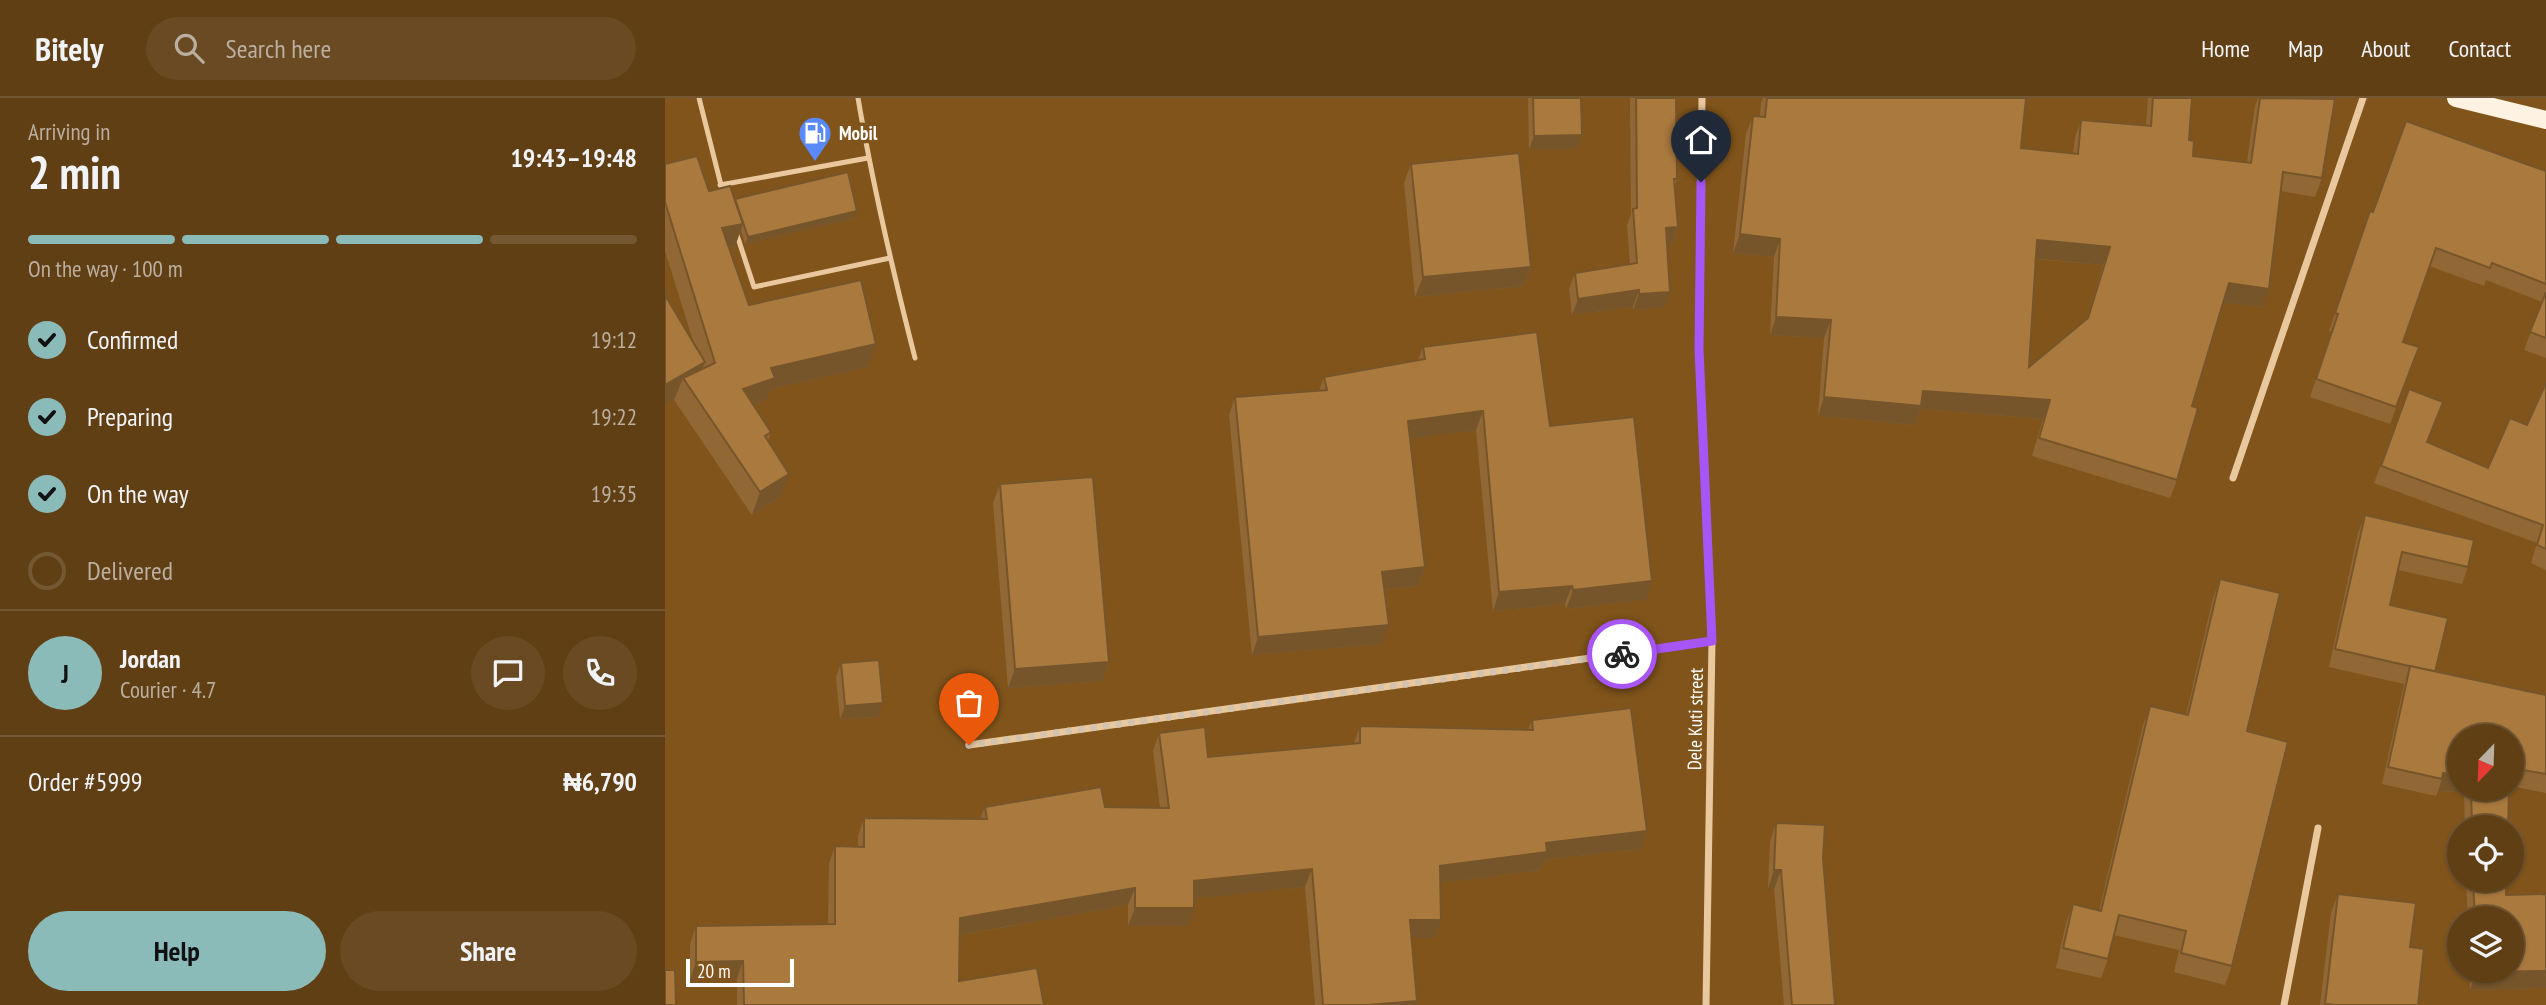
<!DOCTYPE html>
<html lang="en">
<head>
<meta charset="utf-8">
<style>
	body { margin:0; font-family:"PT Sans Narrow",sans-serif; background:#694a22; color:#f1f3f6; height:100vh; display:flex; flex-direction:column; font-size:26px; white-space:nowrap }
	* { box-sizing:border-box; margin:0 }
	p { font-size:23px; color:#baafa0 }
	.icon { flex:none; width:38px; height:38px; fill:none; stroke:currentColor; stroke-width:2; stroke-linecap:round; stroke-linejoin:round }
	.map { position:relative; flex:1; overflow:hidden }
	.panel { display:flex; flex-direction:column; background:#603f14; width:665px }
	.panel>* { flex:none }
	.needle { width:46px; rotate:203deg }
	.buttons { position:absolute; left:1782px; top:626px; display:grid; gap:14px }
	.buttons a { display:grid; place-items:center; width:77px; height:77px; border-radius:50%; background:#603f14; box-shadow:0 2px 5px #0004,0 0 0 2px #745834; font-size:35px }
	.scale { position:absolute; left:21px; bottom:18px; width:108px; box-sizing:border-box; padding-left:7px; border:4px solid #fff; border-top:0; font-size:19px; line-height:24px; white-space:nowrap; color:#fff; -webkit-text-stroke:5px #80541b; paint-order:stroke }
	.pin { position:absolute; display:grid; place-items:center; width:60px; height:60px; color:#fff; margin:-72px -30px; border-radius:50% 50% 50% 0; rotate:-45deg; box-shadow:0 0 7px #0007 }
	.pin .icon { rotate:45deg }
	.courier { position:absolute; display:grid; place-items:center; width:70px; height:70px; margin:-35px; border:5px solid #a855f7; border-radius:50%; background:#fff; color:#222; box-shadow:0 2px 9px #0007 }
	.headline em { font-style:normal; font-weight:700 }
	.headline div { display:flex; flex-direction:column-reverse }
	.headline { display:flex; align-items:center; justify-content:space-between; height:119px; padding:0 28px }
	h1 { font-size:46px; font-weight:700; line-height:52px }
	.bar { display:grid; grid-template-columns:repeat(4,1fr); gap:10px 7px; align-content:center; height:84px; padding:0 28px }
	.bar i { height:9px; border-radius:5px; background:#745834 }
	.bar .on { background:#8bbbb9 }
	.bar p { grid-column:span 4 }
	.line { display:flex; align-items:center; gap:18px; padding:0 28px; border-top:2px solid #745834 }
	.line div { flex:1 }
	.round { display:grid; place-items:center; flex:none; width:74px; height:74px; border-radius:37px; background:#694a22 }
	ol { padding:0 28px; list-style:none }
	li { display:flex; align-items:center; gap:21px; height:77px }
	li p { margin-inline-start:auto }
	li .icon { padding:7px; border-radius:50%; background:#8bbbb9; color:#111; stroke-width:4 }
	li:last-child { color:#baafa0 }
	li i { width:38px; height:38px; border:4px solid #745834; border-radius:50% }
	.button { display:flex; gap:14px; margin-top:auto; padding:14px 28px }
	.button a { flex:1; height:80px; border-radius:42px; background:#8bbbb9; color:#111; font-size:28px; font-weight:700; line-height:80px; text-align:center }
	.button a+a { background:#694a22; color:#f1f3f6 }
	header { display:flex; align-items:center; gap:42px; box-sizing:border-box; height:98px; padding:0 35px; background:#603f14; border-bottom:2px solid #745834 }
	header strong { font-size:33px }
	nav { display:flex; gap:38px; margin-inline-start:auto; font-size:24px }
	.search { width:490px; height:63px; background:#694a22; display:flex; align-items:center; gap:18px; box-sizing:border-box; padding:0 24px; border-radius:38px; color:#baafa0; font-size:26px }
	main { display:flex; flex:1; min-height:0 }
	.map>svg:first-child { display:block }
	.lines { fill:none; stroke-linecap:round; stroke-linejoin:round }
	.lane { stroke:#eac89e; stroke-width:5 }
	.street { stroke:#eac89e; stroke-width:7 }
	.primary { stroke:#fef3e2; stroke-width:18 }
	.wall { fill:#916835; fill-rule:evenodd }
	.shaded-wall { fill:#76552b }
	.building { fill:#a9793e; stroke:#76552b; stroke-width:2; fill-rule:evenodd }
	.done { stroke:#d3c3af; stroke-width:7; stroke-dasharray:0 12.6 }
	.route { stroke:#a855f7; stroke-width:9 }
	.labels { text-anchor:middle; stroke-width:7; stroke-linejoin:round; paint-order:stroke }
	.poi-label { font-size:19px; font-weight:bold; fill:#fff; stroke:#80541b; text-anchor:start }
	.street-label { font-size:19px; fill:#fff; stroke:#80541b }
</style>
</head>
<body>
<header>
<strong>Bitely</strong>
<div class="search"><svg class="icon" aria-label="search" viewBox="0 0 24 24"><circle cx="10" cy="10" r="6"/><path d="M15 15l6 6"/></svg>Search here</div>
<nav><a>Home</a><a>Map</a><a>About</a><a>Contact</a></nav>
</header>
<main>
<section class="panel">
<div class="headline"><div><h1>2 min</h1><p>Arriving in</p></div><em>19:43–19:48</em></div>
<div class="bar"><i class="on"></i><i class="on"></i><i class="on"></i><i></i><p>On the way · 100 m</p></div>
<ol>
<li><svg class="icon" aria-label="check" viewBox="0 0 24 24"><path d="M5 12l5 5 9-10"/></svg>Confirmed<p>19:12</p></li>
<li><svg class="icon" aria-label="check" viewBox="0 0 24 24"><path d="M5 12l5 5 9-10"/></svg>Preparing<p>19:22</p></li>
<li><svg class="icon" aria-label="check" viewBox="0 0 24 24"><path d="M5 12l5 5 9-10"/></svg>On the way<p>19:35</p></li>
<li><i></i>Delivered</li>
</ol>
<div class="line" style="height:126px"><b class="round" style="background:#8bbbb9;color:#111">J</b><div><b>Jordan</b><p>Courier · 4.7</p></div><a class="round"><svg class="icon" aria-label="chat" viewBox="0 0 24 24"><path d="M4 5h16v11H9l-5 4z"/></svg></a><a class="round"><svg class="icon" aria-label="phone" viewBox="0 0 24 24"><path d="M5 4h4l2 5-3 2q2 4 5 5l2-3 5 2v4C11 20 4 13 5 4z"/></svg></a></div>
<div class="line" style="height:91px"><div>Order #5999</div><b>₦6,790</b></div>
<div class="button"><a>Help</a><a>Share</a></div>
</section>
<div class="map">
<svg width="1881" height="907" viewBox="0 0 1881 907">
	<rect width="100%" height="100%" fill="#80541b"/>
	<g class="lines">
		<!-- lane -->
		<g class="lane">
			<polyline points="34,0 58,95"/>
			<path d="M193,0C208,88 228,174 250,260"/>
			<polyline points="55,87 203,60"/>
			<polyline points="71,134 89,189 225,160"/>
		</g>
		<!-- street -->
		<g class="street">
			<polyline points="1037,0 1034,251 1047,543 1041,907"/>
			<polyline points="1568,380 1698,0"/>
			<polyline points="304,647 1047,543"/>
			<polyline points="1619,907 1653,730"/>
		</g>
		<!-- primary -->
		<polyline class="primary" points="1791,0 1881,22"/>
	</g>
	<!-- wall -->
	<g class="wall">
		<polygon points="863,0 916,0 917,37 912,51 864,51"/>
		<polygon points="965,0 1011,0 1012,81 1010,89 1013,129 1007,146 1002,146 999,210 968,212 968,209 907,217 904,191 910,175 965,166 962,127 966,116"/>
		<path d="M1098,0H1361L1356,50L1408,55L1410,40L1416,22L1481,27L1483,0H1527L1524,42L1528,58L1582,64L1590,8L1593,0H1665L1657,80L1650,99L1616,93L1597,209L1558,204L1527,308L1512,382L1505,400L1367,358L1378,321L1255,311L1250,327L1153,318L1159,240L1105,237L1109,159L1068,155L1081,36L1088,18L1095,19L1096,5ZM1371,161L1438,167L1422,221L1364,269Z"/>
		<polygon points="0,66 44,93 70,101 190,120 80,146 76,132 70,148 64,150 84,207 203,269 106,291 101,302 88,307 106,334 103,343 116,398 87,417 9,302 29,246 0,153"/>
		<polygon points="746,66 866,169 859,188 750,199 739,85"/>
		<polygon points="1881,73 1881,260 1859,252 1877,204 1821,182 1819,188 1764,168 1738,244 1754,249 1725,326 1645,299 1667,234 1664,233 1699,131 1708,114"/>
		<polygon points="758,249 885,328 981,502 901,511 900,506 828,513 811,332 745,340 760,469 753,488 719,492 717,546 587,557 564,317 570,299 654,293 659,279 753,262"/>
		<polygon points="1881,285 1881,472 1866,465 1872,445 1709,385 1744,291 1763,344 1823,370 1862,327"/>
		<polygon points="335,386 444,564 437,583 343,590 328,405"/>
		<polygon points="1700,417 1803,469 1797,486 1733,472 1725,507 1770,574 1881,597 1881,695 1846,688 1846,639 1794,639 1794,691 1844,691 1843,730 1800,730 1799,694 1773,693 1771,698 1717,686 1739,586 1664,569 1693,435"/>
		<polygon points="1555,481 1582,633 1567,868 1560,887 1509,874 1514,852 1449,837 1443,861 1436,880 1391,870 1401,825 1408,806 1434,813 1478,627 1485,608 1521,617 1548,500"/>
		<polygon points="176,565 213,619 175,621 171,579"/>
		<polygon points="867,622 975,751 879,762 876,772 776,785 770,840 746,840 750,907 650,907 640,789 529,800 523,828 463,828 463,807 295,837 294,883 379,907 72,907 72,881 25,882 25,846 31,828 163,826 164,766 170,748 193,749 193,738 199,720 315,721 320,709 495,710 488,653 494,635 543,659 689,645 695,628 863,632"/>
		<polygon points="1111,725 1158,760 1170,907 1119,907 1109,791 1103,791 1105,744"/>
		<polygon points="1801,782 1841,782 1841,797 1881,796 1881,890 1805,892 1804,873 1846,873 1846,821 1803,821"/>
		<polygon points="1673,796 1745,849 1753,907 1655,907 1666,815"/>
	</g>
	<!-- shaded-wall -->
	<g class="shaded-wall">
		<polygon points="917,37 912,51 864,51 869,38"/>
		<polygon points="192,113 190,120 80,146 83,139"/>
		<polygon points="78,126 70,148 49,153 57,130"/>
		<polygon points="1013,129 1007,146 995,147 1001,130"/>
		<polygon points="1075,136 1115,141 1109,159 1068,155"/>
		<polygon points="1372,142 1445,149 1438,167 1365,160"/>
		<polygon points="866,169 859,188 750,199 758,179"/>
		<polygon points="1564,185 1604,191 1597,209 1557,204"/>
		<polygon points="974,192 968,209 907,217 913,201"/>
		<polygon points="1005,194 999,210 968,212 974,196"/>
		<polygon points="1111,219 1166,222 1159,240 1105,237"/>
		<polygon points="211,246 203,269 106,291 101,302 70,314 78,291 106,270"/>
		<polygon points="40,264 31,288 18,280 10,300 0,306 0,287"/>
		<polygon points="1258,293 1385,302 1378,321 1255,311 1250,327 1153,318 1159,299"/>
		<polygon points="818,313 811,332 736,342 743,323"/>
		<polygon points="124,376 116,398 87,417 95,394"/>
		<polygon points="760,469 753,488 710,493 717,474"/>
		<polygon points="987,483 981,502 901,511 908,492"/>
		<polygon points="907,488 900,506 828,513 834,494"/>
		<polygon points="724,527 717,546 587,557 593,539"/>
		<polygon points="444,564 437,583 343,590 350,571"/>
		<polygon points="218,605 213,619 175,621 180,608"/>
		<polygon points="1778,675 1794,676 1794,691 1800,691 1799,694 1773,693 1777,681"/>
		<polygon points="982,733 975,751 879,762 876,772 769,786 775,768 881,745"/>
		<polygon points="647,771 640,789 523,801 529,783"/>
		<polygon points="1109,772 1116,772 1109,791 1103,791"/>
		<polygon points="470,790 463,807 289,838 295,820"/>
		<polygon points="470,810 529,810 523,828 463,828"/>
		<polygon points="745,822 776,822 770,840 738,840"/>
		<polygon points="78,863 72,881 25,882 31,864"/>
		<polygon points="1881,873 1881,890 1805,892 1811,874"/>
		<polygon points="752,903 750,907 703,907"/>
	</g>
	<!-- building -->
	<g class="building">
		<polygon points="868,0 916,0 917,37 869,38"/>
		<polygon points="971,0 1011,0 1012,81 1009,81 1013,129 1001,130 1005,194 974,196 974,192 913,201 910,175 972,165 968,111 972,110"/>
		<path d="M1102,0H1361L1356,50L1413,56L1416,22L1486,28L1488,0H1527L1524,42L1529,43L1528,58L1586,65L1595,0L1670,1L1657,80L1618,74L1604,191L1564,185L1527,308L1533,310L1512,382L1374,340L1385,302L1258,293L1256,308L1159,299L1166,222L1111,219L1115,141L1075,136L1088,18L1100,19ZM1372,142L1445,149L1423,220L1364,269Z"/>
		<polygon points="1741,23 1881,73 1881,186 1827,165 1825,170 1771,150 1738,244 1754,249 1731,309 1651,281 1673,216 1670,215 1705,113 1708,114"/>
		<polygon points="854,55 866,169 758,179 746,66"/>
		<polygon points="32,58 44,93 65,88 78,126 57,130 84,207 196,182 211,246 106,270 110,280 78,291 106,334 100,338 124,376 95,394 18,280 50,265 0,104 0,66"/>
		<polygon points="183,74 192,113 83,139 70,101"/>
		<polygon points="1881,194 1881,240 1865,234"/>
		<polygon points="0,197 40,264 0,287"/>
		<polygon points="872,234 885,328 969,319 987,483 908,492 907,488 834,494 818,313 743,323 760,469 717,474 724,527 593,539 570,299 662,292 659,279 760,261 758,249"/>
		<polygon points="1881,285 1881,451 1872,447 1878,427 1716,368 1744,291 1778,304 1762,344 1823,370 1845,320 1862,327"/>
		<polygon points="428,379 444,564 350,571 335,386"/>
		<polygon points="1700,417 1809,442 1803,469 1737,454 1725,507 1783,520 1770,574 1670,551"/>
		<polygon points="1555,481 1615,495 1582,633 1623,644 1567,868 1516,855 1521,833 1454,817 1443,861 1398,850 1408,806 1436,813 1485,608 1523,617"/>
		<polygon points="214,562 218,605 180,608 176,565"/>
		<polygon points="1745,568 1881,597 1881,676 1846,670 1846,639 1794,639 1794,676 1778,675 1777,681 1723,669"/>
		<polygon points="966,610 982,733 881,745 882,754 775,768 776,822 745,822 752,903 703,907 658,907 647,771 529,783 529,810 470,810 470,790 295,820 294,883 372,870 379,907 79,907 78,863 31,864 31,828 170,826 170,748 199,749 199,720 322,721 320,709 436,689 440,709 504,710 494,635 540,629 543,659 695,645 695,628 868,632 867,622"/>
		<polygon points="1806,691 1844,691 1843,730 1807,730"/>
		<polygon points="1111,725 1160,727 1158,760 1170,907 1127,907 1116,772 1109,772"/>
		<polygon points="1808,782 1841,782 1841,797 1881,796 1881,873 1811,874 1811,873 1846,873 1846,821 1810,821"/>
		<polygon points="1673,796 1751,805 1745,849 1759,851 1753,907 1671,907 1660,906"/>
		<polygon points="0,872 10,872 11,907 0,907"/>
	</g>
	<g class="lines">
		<!-- done -->
		<polyline class="done" points="304,647 957,556"/>
		<!-- route -->
		<polyline class="route" points="957,556 1047,543 1034,251 1036,84"/>
	</g>
	<!-- icons -->
	<defs>
		<symbol id="fuel-pin" viewBox="-11 -11 22 30"><path d="M0 17L-7.5 6A9.5 9.5 0 1 1 7.5 6Z" fill="#5a89fc" stroke="#80541b"/><path d="M-5.5-6h7V0h2V4h1.3V-2.5L3-4.5l.8-.8L6-3V5H2.5V1h-1V6h-7ZM-4.2-4.7v3.2H.2V-4.7Z" fill="#fff"/></symbol>
	</defs>
	<g fill-rule="evenodd">
		<use href="#fuel-pin" x="131" y="16" width="38" height="52"/>
	</g>
	<g class="labels">
		<!-- poi labels -->
		<g class="poi-label">
			<text x="174" y="42">Mobil</text>
		</g>
		<!-- street labels -->
		<g class="street-label">
			<text transform="translate(1030 621) rotate(-89)" y="7">Dele Kuti street</text>
		</g>
	</g>
</svg>
<div class="buttons">
<a><svg class="needle" viewBox="-14 -14 28 28"><path d="M0-13l5 13h-10z" fill="#e53935"/><path d="M0 13l5-13h-10z" fill="#baafa0"/></svg></a>
<a><svg class="icon" aria-label="locate" viewBox="0 0 24 24"><circle cx="12" cy="12" r="6"/><path d="M12 2v4M12 18v4M2 12h4M18 12h4"/></svg></a>
<a><svg class="icon" aria-label="layers" viewBox="0 0 24 24"><path d="M12 4l9 5-9 5-9-5zM3 14l9 5 9-5"/></svg></a>
</div>
<div class="scale">20 m</div>
<div class="pin" style="left:304px;top:647px;background:#ea580c"><svg class="icon" aria-label="bag" viewBox="0 0 24 24"><path d="M5 8h14l-1 12H6zM9 8a3 3 0 0 1 6 0"/></svg></div>
<div class="pin" style="left:1036px;top:84px;background:#1f2937"><svg class="icon" aria-label="home" viewBox="0 0 24 24"><path d="M3 11l9-7 9 7M6 9v11h12V9"/></svg></div>
<div class="courier" style="left:957px;top:556px"><svg class="icon" aria-label="bike" viewBox="0 0 24 24"><circle cx="6" cy="16" r="4"/><circle cx="18" cy="16" r="4"/><path d="M6 16l4-8h5l3 8M10 8l3 8H6M13 5h3"/></svg></div>
</div>
</main>
</body>
</html>
